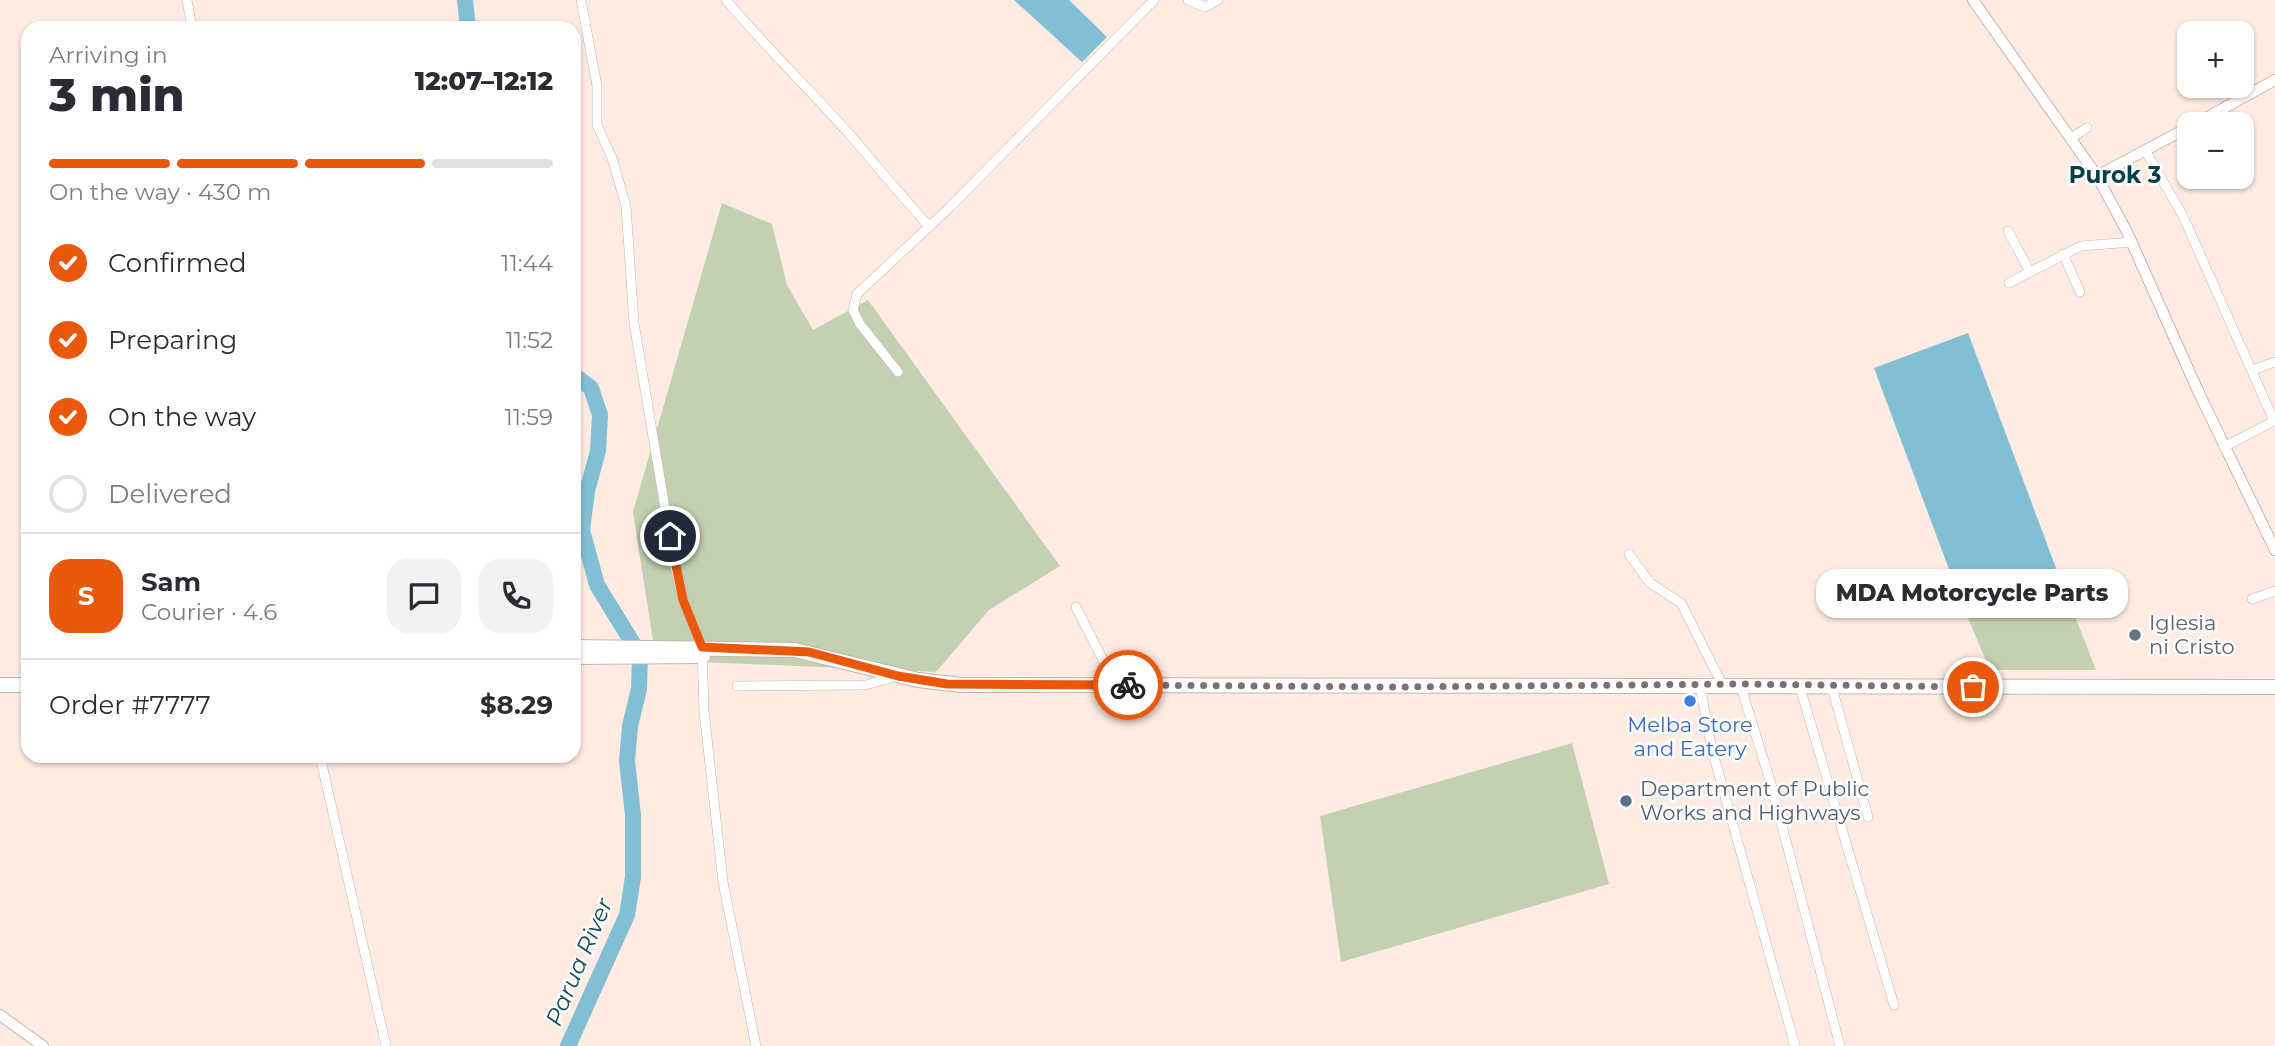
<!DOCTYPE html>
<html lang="en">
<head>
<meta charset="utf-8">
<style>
	body { margin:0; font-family:Montserrat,sans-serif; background:#f2f2f3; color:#2b2b33; height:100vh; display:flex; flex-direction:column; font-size:26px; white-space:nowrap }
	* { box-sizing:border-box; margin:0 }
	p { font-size:23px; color:#7c7c81 }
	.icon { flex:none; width:38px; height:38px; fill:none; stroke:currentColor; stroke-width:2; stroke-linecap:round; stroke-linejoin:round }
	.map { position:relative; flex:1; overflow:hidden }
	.side { position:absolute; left:21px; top:21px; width:560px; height:742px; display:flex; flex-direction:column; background:#fff; border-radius:21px; box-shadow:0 2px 5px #0004 }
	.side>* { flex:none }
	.buttons { position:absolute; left:2177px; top:21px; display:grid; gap:14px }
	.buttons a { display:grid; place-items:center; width:77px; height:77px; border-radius:14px; background:#fff; box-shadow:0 2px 5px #0004; font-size:35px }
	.pin { position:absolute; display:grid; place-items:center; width:60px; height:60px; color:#fff; margin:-30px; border:4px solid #fff; border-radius:50%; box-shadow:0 2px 7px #0007 }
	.courier { position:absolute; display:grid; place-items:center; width:70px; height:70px; margin:-35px; border:5px solid #ea580c; border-radius:50%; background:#fff; color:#222; box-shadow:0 2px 9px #0007 }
	.bubble { position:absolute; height:49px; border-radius:21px; background:#fff; box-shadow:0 2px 5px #0004; font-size:23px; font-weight:800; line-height:49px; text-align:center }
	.overview em { font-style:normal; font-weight:800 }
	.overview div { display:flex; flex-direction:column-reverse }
	.overview { display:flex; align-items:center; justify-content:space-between; height:119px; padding:0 28px }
	h1 { font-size:46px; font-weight:800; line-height:52px }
	.bar { display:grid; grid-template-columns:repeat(4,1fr); gap:10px 7px; align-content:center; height:84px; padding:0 28px }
	.bar i { height:9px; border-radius:5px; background:#e1e1e2 }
	.bar .on { background:#ea580c }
	.bar p { grid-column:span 4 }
	.line { display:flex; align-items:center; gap:18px; padding:0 28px; border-top:2px solid #e1e1e2 }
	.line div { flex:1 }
	.round { display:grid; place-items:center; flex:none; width:74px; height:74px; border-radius:21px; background:#f2f2f3 }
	ol { padding:0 28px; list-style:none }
	li { display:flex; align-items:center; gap:21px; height:77px }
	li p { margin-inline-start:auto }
	li .icon { padding:7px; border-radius:50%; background:#ea580c; color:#fff; stroke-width:4 }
	li:last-child { color:#7c7c81 }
	li i { width:38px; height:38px; border:4px solid #e1e1e2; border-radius:50% }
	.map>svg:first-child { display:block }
	.green { fill:#c3d1b2 }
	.water { fill:#82bed4 }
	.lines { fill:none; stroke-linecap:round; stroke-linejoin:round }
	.river { stroke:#82bed4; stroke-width:16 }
	.minor-casing { stroke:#c6b4ac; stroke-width:10 }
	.tertiary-casing { stroke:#c6b4ac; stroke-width:12 }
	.primary-casing { stroke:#c6b4ac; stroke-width:16 }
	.minor { stroke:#fff; stroke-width:9 }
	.tertiary { stroke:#fff; stroke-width:10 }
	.primary { stroke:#fff; stroke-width:14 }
	.done { stroke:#7c716c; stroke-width:7; stroke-dasharray:0 12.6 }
	.route { stroke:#ea580c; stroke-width:9 }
	.worship-dot { fill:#6b7280; stroke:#fdfdfd; stroke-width:2.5 }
	.shop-dot { fill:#3f7fe0; stroke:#fdfdfd; stroke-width:2.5 }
	.service-dot { fill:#5c6f8a; stroke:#fdfdfd; stroke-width:2.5 }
	.labels { text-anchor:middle; stroke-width:5; stroke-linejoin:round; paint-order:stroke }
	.worship-label { font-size:21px; fill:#5b616d; stroke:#fdfdfd; text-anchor:start }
	.shop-label { font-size:21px; fill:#366cbe; stroke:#fdfdfd }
	.service-label { font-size:21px; fill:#4e5e75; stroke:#fdfdfd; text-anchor:start }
	.neighbourhood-label { font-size:23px; font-weight:bold; fill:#004244; stroke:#fdfdfd }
	.water-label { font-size:23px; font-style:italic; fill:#154858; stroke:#fdfdfd }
</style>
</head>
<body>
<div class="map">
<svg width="2275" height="1046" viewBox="0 0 2275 1046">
	<rect width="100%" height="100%" fill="#feece2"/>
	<!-- green -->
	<g class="green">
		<polygon points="722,203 772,224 787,285 813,330 868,300 1060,566 989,610 936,672 656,660 633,512"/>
		<polygon points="2056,568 2096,670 1990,670 1962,604"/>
		<polygon points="1572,743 1609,884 1341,962 1320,816"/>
	</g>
	<!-- water -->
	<g class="water">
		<polygon points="1014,0 1069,0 1107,37 1082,62"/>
		<polygon points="1968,333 2056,568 1962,604 1874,368"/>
	</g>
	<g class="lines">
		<!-- river -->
		<g class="river">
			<polyline points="465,0 468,28"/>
			<polyline points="568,1046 627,915 633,877 633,815 627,761 630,726 639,689 640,655 597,585 582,530 587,491 598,451 600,415 591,388 574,375"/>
		</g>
		<defs>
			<g id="minor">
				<polyline points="187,0 192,28"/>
				<polyline points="581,0 597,86 597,125 612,158 626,206 634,323 674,562 683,600 702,647 704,711 723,882 756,1046"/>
				<path d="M726,0C766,47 810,90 851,136C877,166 902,197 929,226"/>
				<polyline points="1188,0 1205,7 1218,0"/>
				<polyline points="2071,138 2087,128"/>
				<polyline points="2145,150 2183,216 2274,421 2224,447"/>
				<polyline points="2008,231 2030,272"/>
				<polyline points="2063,254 2080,292"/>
				<polyline points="2009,283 2081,246 2132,242"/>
				<polyline points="2252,370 2275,362"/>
				<polyline points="898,372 860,324 853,310 857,294 949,208 1154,0"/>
				<polyline points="1629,554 1650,583 1681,603 1722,684"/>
				<polyline points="2252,599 2275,591"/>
				<polyline points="1076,607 1104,662 1109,685"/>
				<polyline points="1740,684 1771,784 1840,1046"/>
				<polyline points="1799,684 1894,1005"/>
				<polyline points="1831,684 1868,817"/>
				<polyline points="1700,685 1711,746 1795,1046"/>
				<polyline points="737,686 866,685 897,676"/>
				<polyline points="320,756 386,1046"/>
			</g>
			<g id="tertiary">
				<polyline points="1973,0 2097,176 2127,232 2198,391 2275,550"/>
				<polyline points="2195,124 2275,80"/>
				<polyline points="2097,176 2189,127"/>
				<polyline points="0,1015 43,1046"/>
			</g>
			<g id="primary">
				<polyline points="574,647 795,650 918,680 961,685 2275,687"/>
				<polyline points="574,657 703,656"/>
				<polyline points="0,685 28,685"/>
			</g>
		</defs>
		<!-- minor casing -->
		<use href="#minor" class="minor-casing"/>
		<!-- tertiary casing -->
		<use href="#tertiary" class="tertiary-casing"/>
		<!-- primary casing -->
		<use href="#primary" class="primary-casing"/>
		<!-- minor -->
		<use href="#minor" class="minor"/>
		<!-- tertiary -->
		<use href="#tertiary" class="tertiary"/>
		<!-- primary -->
		<use href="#primary" class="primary"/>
	</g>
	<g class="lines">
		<!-- done -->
		<polyline class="done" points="1128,685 1394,687 1741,684 1973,687"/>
		<!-- route -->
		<polyline class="route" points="670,536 683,600 702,647 809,652 898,676 947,684 1128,685"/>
	</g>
	<!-- markers -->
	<circle class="worship-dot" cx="2135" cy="635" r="7"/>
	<circle class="shop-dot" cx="1690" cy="701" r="7"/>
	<circle class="service-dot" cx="1626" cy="801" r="7"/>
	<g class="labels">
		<!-- worship labels -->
		<g class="worship-label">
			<text x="2149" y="630">Iglesia<tspan x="2149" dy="24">ni Cristo</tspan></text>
		</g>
		<!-- shop labels -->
		<g class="shop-label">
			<text x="1690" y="732">Melba Store<tspan x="1690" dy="24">and Eatery</tspan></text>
		</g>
		<!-- service labels -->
		<g class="service-label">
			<text x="1640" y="796">Department of Public<tspan x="1640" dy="24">Works and Highways</tspan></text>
		</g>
		<!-- neighbourhood labels -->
		<g class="neighbourhood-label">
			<text x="2115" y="183">Purok 3</text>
		</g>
		<!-- water labels -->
		<g class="water-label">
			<text transform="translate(579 962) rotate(-67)" y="8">Parua River</text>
		</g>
	</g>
</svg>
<div class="buttons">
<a>+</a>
<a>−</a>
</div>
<div class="pin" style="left:1973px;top:687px;background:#ea580c"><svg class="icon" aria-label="bag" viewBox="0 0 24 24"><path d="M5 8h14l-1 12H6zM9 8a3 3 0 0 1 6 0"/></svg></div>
<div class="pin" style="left:670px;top:536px;background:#1f2937"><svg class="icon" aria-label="home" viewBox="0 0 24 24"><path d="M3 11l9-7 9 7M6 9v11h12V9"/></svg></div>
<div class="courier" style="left:1128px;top:685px"><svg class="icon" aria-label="bike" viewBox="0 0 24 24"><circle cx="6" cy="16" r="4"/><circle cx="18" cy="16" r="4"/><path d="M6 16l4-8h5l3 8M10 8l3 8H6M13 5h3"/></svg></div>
<div class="bubble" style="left:1816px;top:569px;width:312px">MDA Motorcycle Parts</div>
<section class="side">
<div class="overview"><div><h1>3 min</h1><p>Arriving in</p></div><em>12:07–12:12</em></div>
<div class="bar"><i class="on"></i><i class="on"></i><i class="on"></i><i></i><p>On the way · 430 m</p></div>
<ol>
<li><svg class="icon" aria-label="check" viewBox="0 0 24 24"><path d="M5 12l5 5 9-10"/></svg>Confirmed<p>11:44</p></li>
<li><svg class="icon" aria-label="check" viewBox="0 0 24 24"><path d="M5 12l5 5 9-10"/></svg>Preparing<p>11:52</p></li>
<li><svg class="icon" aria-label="check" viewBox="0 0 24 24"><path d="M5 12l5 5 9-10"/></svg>On the way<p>11:59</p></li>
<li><i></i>Delivered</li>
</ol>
<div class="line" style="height:126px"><b class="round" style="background:#ea580c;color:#fff">S</b><div><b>Sam</b><p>Courier · 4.6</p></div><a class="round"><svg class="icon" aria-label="chat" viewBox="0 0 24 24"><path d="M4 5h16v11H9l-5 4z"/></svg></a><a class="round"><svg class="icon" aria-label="phone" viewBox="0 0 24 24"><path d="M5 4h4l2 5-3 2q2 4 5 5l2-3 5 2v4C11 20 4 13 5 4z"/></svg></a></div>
<div class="line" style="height:91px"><div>Order #7777</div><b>$8.29</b></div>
</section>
</div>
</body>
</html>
